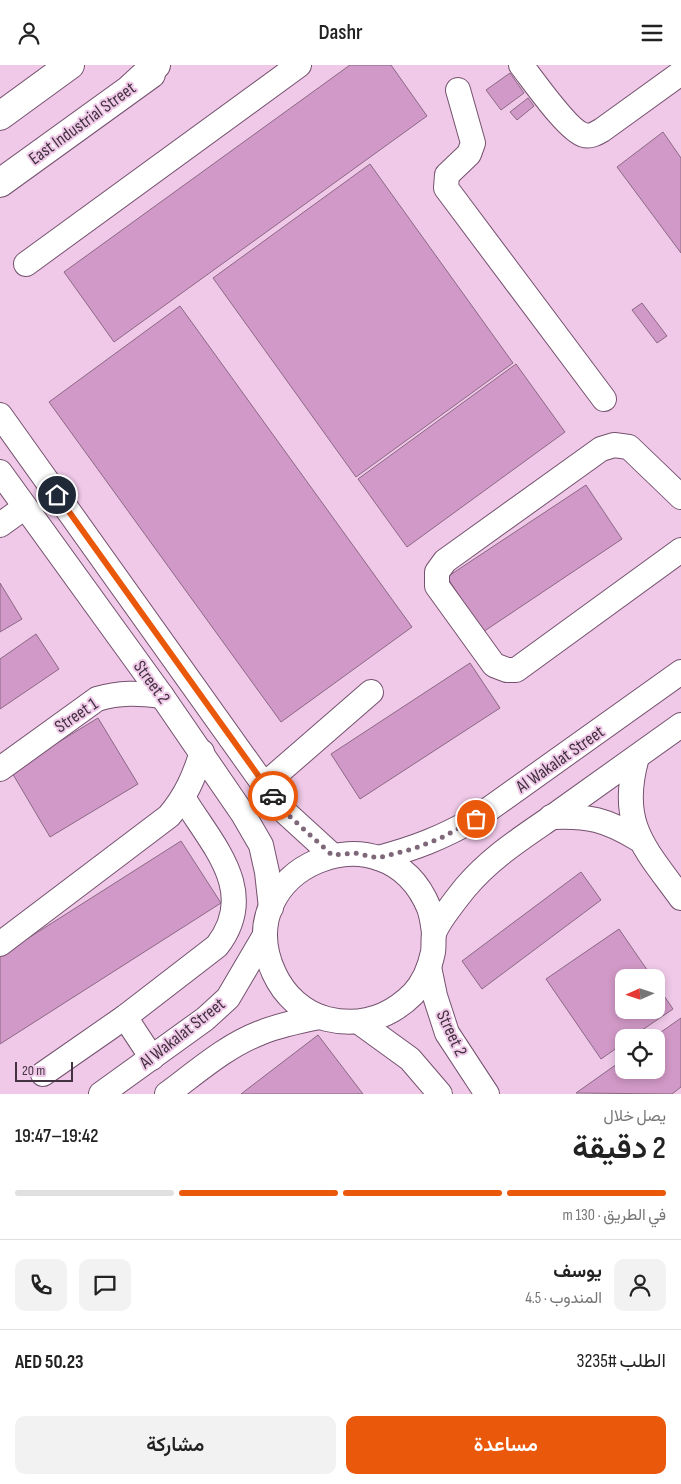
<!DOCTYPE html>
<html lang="ar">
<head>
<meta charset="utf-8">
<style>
	body { margin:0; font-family:"Sofia Sans Condensed",Vazirmatn,sans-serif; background:#f2f2f2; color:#222; direction:rtl; height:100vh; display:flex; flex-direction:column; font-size:19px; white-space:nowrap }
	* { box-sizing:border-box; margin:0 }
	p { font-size:16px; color:#767676 }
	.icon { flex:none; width:28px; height:28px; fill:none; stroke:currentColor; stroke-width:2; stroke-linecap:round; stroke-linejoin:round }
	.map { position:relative; height:1029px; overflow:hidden; direction:ltr }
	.details { display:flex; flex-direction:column; background:#fff; flex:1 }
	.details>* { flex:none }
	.needle { width:32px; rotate:267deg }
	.tools { position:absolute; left:615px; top:904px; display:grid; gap:10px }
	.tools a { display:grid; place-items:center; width:50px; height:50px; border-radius:10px; background:#fff; box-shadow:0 2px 8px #0003; font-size:25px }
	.scale { position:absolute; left:15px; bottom:12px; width:58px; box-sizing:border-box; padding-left:5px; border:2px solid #42323f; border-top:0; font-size:14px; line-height:18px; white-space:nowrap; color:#42323f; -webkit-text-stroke:4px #f0c9e9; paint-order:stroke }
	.pin { position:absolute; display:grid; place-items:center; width:42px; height:42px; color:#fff; margin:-21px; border:2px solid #fff; border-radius:50%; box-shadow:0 1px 5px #0007 }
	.courier { position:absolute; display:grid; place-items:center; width:50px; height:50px; margin:-25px; border:4px solid #ea580c; border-radius:50%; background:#fff; color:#222; box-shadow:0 1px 6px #0007 }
	.summary em { font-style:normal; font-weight:600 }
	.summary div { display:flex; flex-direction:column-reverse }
	.summary { display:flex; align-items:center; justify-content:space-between; height:85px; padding:0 15px }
	h1 { font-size:32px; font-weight:600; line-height:38px }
	.bar { display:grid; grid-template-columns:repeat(4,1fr); gap:8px 5px; align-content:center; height:60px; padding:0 15px }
	.bar i { height:6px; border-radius:4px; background:#e0e0e0 }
	.bar .on { background:#ea580c }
	.bar p { grid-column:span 4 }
	.line { display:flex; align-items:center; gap:12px; padding:0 15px; border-top:1px solid #e0e0e0 }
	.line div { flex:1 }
	.round { display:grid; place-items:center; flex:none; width:52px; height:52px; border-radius:10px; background:#f2f2f2 }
	.primary-button { display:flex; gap:10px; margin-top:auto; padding:10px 15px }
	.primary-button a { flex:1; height:58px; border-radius:10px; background:#ea580c; color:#fff; font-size:20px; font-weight:600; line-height:58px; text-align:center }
	.primary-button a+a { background:#f2f2f2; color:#222 }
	header { display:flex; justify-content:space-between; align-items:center; height:65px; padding:0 15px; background:#fff; font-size:22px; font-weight:600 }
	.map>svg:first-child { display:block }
	.building { fill:#d199c7; stroke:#8b6885 }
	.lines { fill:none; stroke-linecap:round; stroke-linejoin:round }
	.minor-casing { stroke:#74526e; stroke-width:26 }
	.major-casing { stroke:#74526e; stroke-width:30 }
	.highway-casing { stroke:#74526e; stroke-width:30 }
	.minor { stroke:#fff; stroke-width:24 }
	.major { stroke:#fff; stroke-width:28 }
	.highway { stroke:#fff; stroke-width:28 }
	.done { stroke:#7f677a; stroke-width:5; stroke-dasharray:0 9 }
	.route { stroke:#ea580c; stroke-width:6 }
	.labels { text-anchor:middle; stroke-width:4; stroke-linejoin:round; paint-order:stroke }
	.street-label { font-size:18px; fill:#42323f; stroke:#f0c9e9 }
</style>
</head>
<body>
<header><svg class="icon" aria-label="menu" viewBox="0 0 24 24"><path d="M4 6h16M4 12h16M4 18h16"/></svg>Dashr<svg class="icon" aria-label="person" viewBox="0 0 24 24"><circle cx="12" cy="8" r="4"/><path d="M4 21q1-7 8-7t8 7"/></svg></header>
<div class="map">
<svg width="681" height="1029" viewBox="0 0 681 1029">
	<rect width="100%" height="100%" fill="#f0c9e9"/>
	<!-- building -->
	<g class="building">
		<polygon points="350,0 391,0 427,51 114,277 64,207"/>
		<polygon points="510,8 524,28 501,45 486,25"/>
		<polygon points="528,33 534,41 517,55 510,47"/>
		<polygon points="663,67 681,93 681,188 617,102"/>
		<polygon points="370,99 513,298 356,412 213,213"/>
		<polygon points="642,238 667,271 657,278 632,245"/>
		<polygon points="180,241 412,562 281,657 49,337"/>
		<polygon points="516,299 565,367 407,482 358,414"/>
		<polygon points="586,420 622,474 483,567 447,512"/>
		<polygon points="0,518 22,554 0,567"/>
		<polygon points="36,569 59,604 0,644 0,594"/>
		<polygon points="470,598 500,643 360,734 331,689"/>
		<polygon points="98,653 138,719 50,772 11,706"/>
		<polygon points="181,776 221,838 0,979 0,891"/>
		<polygon points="581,807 601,835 482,924 462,896"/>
		<polygon points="619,864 652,912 624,912 624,945 656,945 656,919 673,944 632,972 624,972 624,978 601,994 546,914"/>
		<polygon points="681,953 681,1022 672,1029 576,1028 624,994 624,1005 656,1005 656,972 654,972"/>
		<polygon points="318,970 363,1029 241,1029"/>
	</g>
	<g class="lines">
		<defs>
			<g id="minor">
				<path d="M521,0C533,15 568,66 584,70C590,72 597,68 602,65L681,8"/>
				<polyline points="458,25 473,78 469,89 447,110 446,123 604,334"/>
				<polyline points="26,199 299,0"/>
				<polyline points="0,350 264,720 286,748 332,790"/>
				<polyline points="0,407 162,631 243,749 261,780 267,807 271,843"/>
				<polyline points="681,432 629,382 614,380 601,384 445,496 437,507 437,521 494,600 507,605 516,605 681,485"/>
				<polyline points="0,460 25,442"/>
				<path d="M637,692C618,759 644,782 681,833"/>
				<path d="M0,704L97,634C120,627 139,628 162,631"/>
				<polyline points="264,720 371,627"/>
				<path d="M551,752C588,750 607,755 638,774"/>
				<path d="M378,793C416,783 441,773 475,754L681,607"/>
				<path d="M434,868C433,860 432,851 429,843C385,736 226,804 274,908C284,930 303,948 327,954C360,962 390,952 413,929C424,917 430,902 433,887C434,881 433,875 434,869C437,858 457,833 465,823C491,792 522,773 555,750C597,720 639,690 681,660"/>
				<path d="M0,879L169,751C186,731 194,712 202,687"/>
				<polyline points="429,902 435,931 447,968 487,1029"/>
				<polyline points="125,952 152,993"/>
				<polyline points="359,957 410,994 440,1029"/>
				<path d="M43,1009L125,952L217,881C259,827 213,781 184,734"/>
				<polyline points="101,1029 205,954 228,933 265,870"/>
				<path d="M167,1029C197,1007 226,981 260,968C279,960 299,956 320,952"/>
			</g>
			<polyline id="major" points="0,118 151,9"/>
			<g id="highway">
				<polyline points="132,22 156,0"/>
				<polyline points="0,51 70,0"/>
			</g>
		</defs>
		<!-- minor casing -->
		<use href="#minor" class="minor-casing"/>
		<!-- major casing -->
		<use href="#major" class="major-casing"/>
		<!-- highway casing -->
		<use href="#highway" class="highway-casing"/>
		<!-- minor -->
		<use href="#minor" class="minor"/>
		<!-- major -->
		<use href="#major" class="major"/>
		<!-- highway -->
		<use href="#highway" class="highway"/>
	</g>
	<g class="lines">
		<!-- done -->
		<polyline class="done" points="273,731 286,748 332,790 355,788 378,793 413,784 441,773 476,754"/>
		<!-- route -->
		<polyline class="route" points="57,430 273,731"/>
	</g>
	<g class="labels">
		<!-- street labels -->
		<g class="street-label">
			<text transform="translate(82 58) rotate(-36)" y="6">East Industrial Street</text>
			<text transform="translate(152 617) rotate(54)" y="6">Street 2</text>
			<text transform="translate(76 650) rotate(-34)" y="6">Street 1</text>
			<text transform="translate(560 694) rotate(-35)" y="6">Al Wakalat Street</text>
			<text transform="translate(182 968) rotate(-38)" y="6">Al Wakalat Street</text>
			<text transform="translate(452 968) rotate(65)" y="6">Street 2</text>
		</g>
	</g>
</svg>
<div class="tools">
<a><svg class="needle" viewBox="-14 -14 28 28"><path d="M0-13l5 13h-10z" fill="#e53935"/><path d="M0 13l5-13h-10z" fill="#767676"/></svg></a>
<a><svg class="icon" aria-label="locate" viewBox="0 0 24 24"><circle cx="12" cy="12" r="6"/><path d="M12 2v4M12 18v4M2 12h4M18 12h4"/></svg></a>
</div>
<div class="scale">20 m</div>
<div class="pin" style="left:476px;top:754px;background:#ea580c"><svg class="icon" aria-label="bag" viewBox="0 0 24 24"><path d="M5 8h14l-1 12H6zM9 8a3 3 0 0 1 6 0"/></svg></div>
<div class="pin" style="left:57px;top:430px;background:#1f2937"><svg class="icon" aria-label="home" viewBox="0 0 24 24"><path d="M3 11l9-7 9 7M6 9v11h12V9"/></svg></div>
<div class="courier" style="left:273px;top:731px"><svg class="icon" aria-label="car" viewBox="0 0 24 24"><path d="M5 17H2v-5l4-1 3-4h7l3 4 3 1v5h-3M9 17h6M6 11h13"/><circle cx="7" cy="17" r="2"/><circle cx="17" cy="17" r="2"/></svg></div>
</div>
<section class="details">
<div class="summary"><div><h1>2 دقيقة</h1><p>يصل خلال</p></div><em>19:42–19:47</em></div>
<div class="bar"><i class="on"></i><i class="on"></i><i class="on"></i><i></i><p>في الطريق · 130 m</p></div>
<div class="line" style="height:90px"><a class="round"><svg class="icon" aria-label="person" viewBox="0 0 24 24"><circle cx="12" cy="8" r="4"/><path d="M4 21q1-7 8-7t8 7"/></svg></a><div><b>يوسف</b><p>المندوب · 4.5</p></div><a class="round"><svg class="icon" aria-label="chat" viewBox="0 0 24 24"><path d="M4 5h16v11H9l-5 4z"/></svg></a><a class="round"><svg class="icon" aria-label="phone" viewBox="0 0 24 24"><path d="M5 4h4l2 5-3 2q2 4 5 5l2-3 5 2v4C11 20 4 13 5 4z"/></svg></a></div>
<div class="line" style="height:65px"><div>الطلب #3235</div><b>AED 50.23</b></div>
<div class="primary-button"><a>مساعدة</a><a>مشاركة</a></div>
</section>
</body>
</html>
